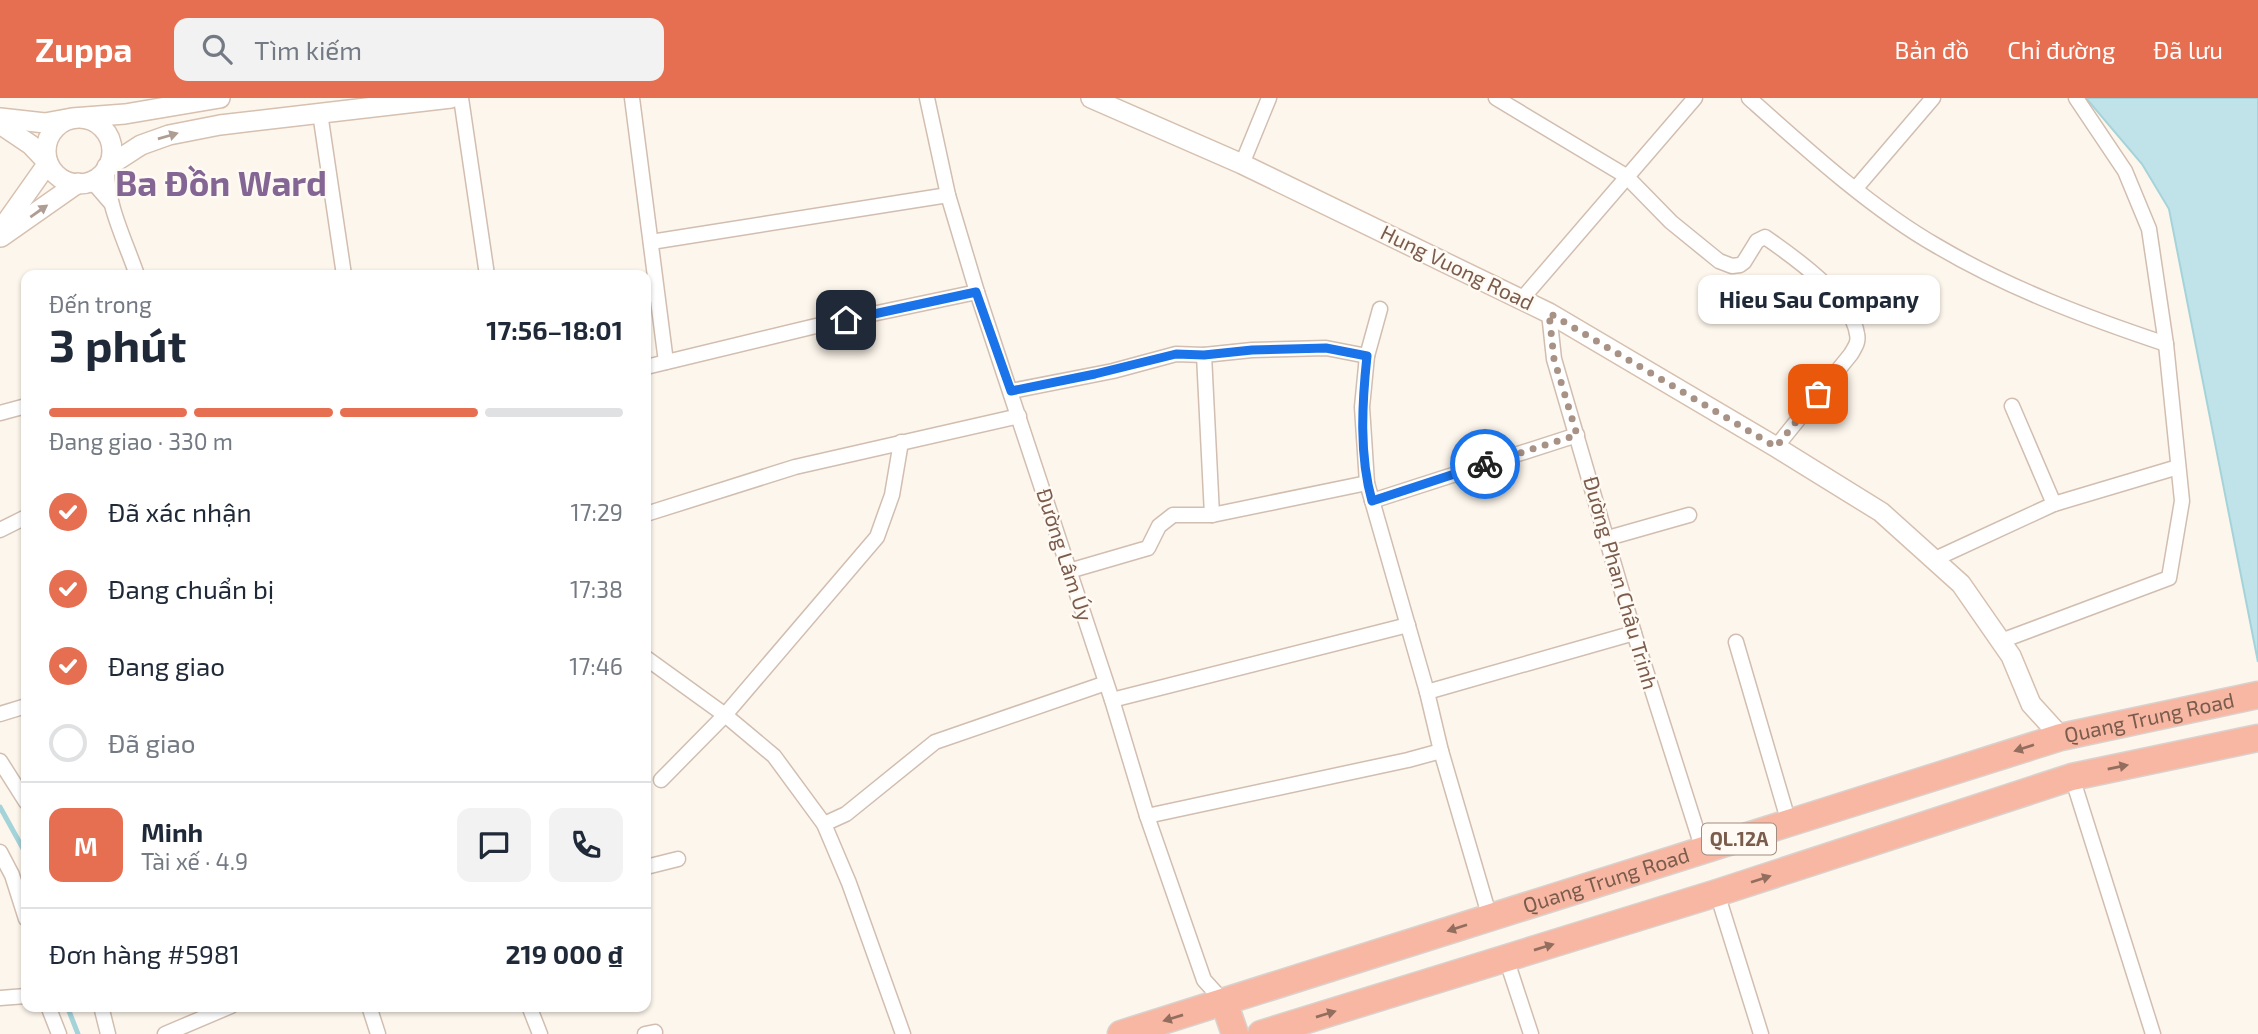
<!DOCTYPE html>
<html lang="vi">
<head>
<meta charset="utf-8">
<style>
	body { margin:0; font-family:"Exo 2",sans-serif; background:#f2f2f3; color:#1f2937; height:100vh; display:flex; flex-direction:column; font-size:26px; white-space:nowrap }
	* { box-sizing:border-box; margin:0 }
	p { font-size:23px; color:#747a83 }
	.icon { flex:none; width:38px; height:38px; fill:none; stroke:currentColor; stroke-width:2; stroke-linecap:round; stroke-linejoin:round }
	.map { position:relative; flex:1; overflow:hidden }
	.drawer { position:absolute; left:21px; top:172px; width:630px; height:742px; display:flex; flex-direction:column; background:#fff; border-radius:14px; box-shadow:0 2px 5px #0004 }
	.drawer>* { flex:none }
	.pin { position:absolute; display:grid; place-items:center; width:60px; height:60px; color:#fff; margin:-30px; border-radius:14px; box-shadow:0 4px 10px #0006 }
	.courier { position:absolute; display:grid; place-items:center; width:70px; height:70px; margin:-35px; border:5px solid #1a73e8; border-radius:50%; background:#fff; color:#222; box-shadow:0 2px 9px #0007 }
	.bubble { position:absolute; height:49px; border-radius:14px; background:#fff; box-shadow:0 2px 5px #0004; font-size:23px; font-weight:700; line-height:49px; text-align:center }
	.head em { font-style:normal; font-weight:700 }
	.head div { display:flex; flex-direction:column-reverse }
	.head { display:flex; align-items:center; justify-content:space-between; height:119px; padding:0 28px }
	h1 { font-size:46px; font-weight:700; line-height:52px }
	.bar { display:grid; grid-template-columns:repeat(4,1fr); gap:10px 7px; align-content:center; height:84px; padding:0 28px }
	.bar i { height:9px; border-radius:5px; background:#e0e1e3 }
	.bar .selected { background:#e76f51 }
	.bar p { grid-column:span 4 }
	.line { display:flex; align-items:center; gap:18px; padding:0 28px; border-top:2px solid #e0e1e3 }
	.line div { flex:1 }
	.round { display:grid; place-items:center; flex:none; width:74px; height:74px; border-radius:14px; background:#f2f2f3 }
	ol { padding:0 28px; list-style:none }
	li { display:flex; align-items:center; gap:21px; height:77px }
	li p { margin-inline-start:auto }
	li .icon { padding:7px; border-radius:50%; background:#e76f51; color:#fff; stroke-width:4 }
	li:last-child { color:#747a83 }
	li i { width:38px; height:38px; border:4px solid #e0e1e3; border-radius:50% }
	header { display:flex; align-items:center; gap:42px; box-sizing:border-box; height:98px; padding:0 35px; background:#e76f51; color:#fff }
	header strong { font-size:33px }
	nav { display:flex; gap:38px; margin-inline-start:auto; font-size:24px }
	.search { width:490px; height:63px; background:#f2f2f3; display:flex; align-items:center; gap:18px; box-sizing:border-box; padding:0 24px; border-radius:14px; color:#747a83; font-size:26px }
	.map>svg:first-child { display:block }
	.water { fill:#bfe3e8; stroke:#a5d3da; stroke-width:2 }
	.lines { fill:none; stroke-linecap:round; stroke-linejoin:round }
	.stream { stroke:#a5d3da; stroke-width:5 }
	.street-casing { stroke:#d1beb0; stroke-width:17 }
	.secondary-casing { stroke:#d6c0b0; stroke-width:22 }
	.highway-casing { stroke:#dad1cd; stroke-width:29 }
	.street { stroke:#fff; stroke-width:14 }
	.secondary { stroke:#fff; stroke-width:19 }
	.highway { stroke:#f7b7a3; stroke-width:26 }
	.oneway { fill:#af9d94 }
	.oneway2 { fill:#936e5e }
	.done { stroke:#a89285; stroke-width:7; stroke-dasharray:0 12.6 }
	.route { stroke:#1a73e8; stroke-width:9 }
	.labels { text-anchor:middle; stroke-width:5; stroke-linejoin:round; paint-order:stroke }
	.shield { fill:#fffaf3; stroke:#a28b7f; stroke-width:2 }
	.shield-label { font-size:19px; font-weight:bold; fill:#7a5c4d }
	.street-label { font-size:21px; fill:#7a5c4d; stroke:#fffaf3 }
	.town-label { font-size:35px; font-weight:bold; fill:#846695; stroke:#fffaf3 }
</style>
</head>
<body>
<header>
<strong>Zuppa</strong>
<div class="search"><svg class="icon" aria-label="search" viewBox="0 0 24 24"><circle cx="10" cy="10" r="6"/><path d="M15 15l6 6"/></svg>Tìm kiếm</div>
<nav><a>Bản đồ</a><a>Chỉ đường</a><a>Đã lưu</a></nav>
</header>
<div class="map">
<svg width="2258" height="936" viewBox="0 0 2258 936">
	<rect width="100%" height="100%" fill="#fdf6ec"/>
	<!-- water -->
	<polygon class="water" points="2086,0 2258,0 2258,564 2169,111 2142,66"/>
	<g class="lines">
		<!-- stream -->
		<g class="stream">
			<polyline points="0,709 26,756"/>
			<polyline points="67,908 78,936"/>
		</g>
		<defs>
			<g id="street">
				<polyline points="461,0 487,177"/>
				<polyline points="632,0 666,264"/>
				<polyline points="927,0 948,97 977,194 1112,602 1147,718 1204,882 1224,904"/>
				<path d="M1496,0L1626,78L1671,124L1719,163L1732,168L1740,167L1744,164L1757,143L1765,139C1794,159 1852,200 1857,236C1859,244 1855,249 1851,256L1776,349"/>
				<path d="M1749,0C1805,50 1872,111 1937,148C2008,190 2088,220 2166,246"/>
				<polyline points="320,15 344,177"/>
				<polyline points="1242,66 1269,0"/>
				<path d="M107,69C106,106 125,142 137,177"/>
				<polyline points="88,84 97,89 110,104"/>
				<polyline points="1856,90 1933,0"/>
				<polyline points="651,144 948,97"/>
				<polyline points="1521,202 1695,0"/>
				<polyline points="1380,211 1367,258 1362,309 1367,385 1427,594 1441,653 1490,820"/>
				<polyline points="1549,215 1554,261 1634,535 1703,752"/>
				<polyline points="1204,257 1212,417"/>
				<polyline points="646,269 820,227 977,194"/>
				<polyline points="1011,293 1113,273 1176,256 1204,257 1252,252 1326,250 1367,258"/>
				<polyline points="2012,308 2054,406"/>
				<polyline points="0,315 26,308"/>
				<polyline points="1372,403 1577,337"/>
				<polyline points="646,416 795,369 1019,318"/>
				<polyline points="0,432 26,419"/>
				<polyline points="1608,440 1689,417"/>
				<polyline points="1935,461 2054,406 2178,369"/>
				<polyline points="1069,473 1148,450 1159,428 1173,417 1212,417 1367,385"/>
				<polyline points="2001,543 2169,480 2182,403 2166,246 2149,131 2125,73 2076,0"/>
				<polyline points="1736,544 1789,725"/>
				<polyline points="646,560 725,617 774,658 824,726 849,785 903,936"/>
				<polyline points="1427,594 1634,535"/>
				<polyline points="1112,602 1408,527"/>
				<polyline points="0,616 26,608"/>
				<polyline points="0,663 26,704"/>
				<polyline points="2072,679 2153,936"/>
				<polyline points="661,682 725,617 877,439 892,397 901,344"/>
				<polyline points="1147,718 1408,662 1441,653"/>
				<polyline points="824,726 846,716 935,644 1106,585"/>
				<polyline points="0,754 12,777 26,821"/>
				<polyline points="646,769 678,761"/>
				<polyline points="1717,795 1761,936"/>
				<polyline points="1506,860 1531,936"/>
				<polyline points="0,900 26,898"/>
				<polyline points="48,908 59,936"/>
				<polyline points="101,908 108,936"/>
				<polyline points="369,908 378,936"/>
				<polyline points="529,908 540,936"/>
				<polyline points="165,936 231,908"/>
				<polyline points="645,936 655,934"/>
			</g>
			<g id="secondary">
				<polyline points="1091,0 1242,66 1549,215 1776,349 1881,414 1961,486 2011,558 2031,606 2061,639"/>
				<polyline points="0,20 45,25 72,20 125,16 220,0"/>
				<circle cx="79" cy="53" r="33"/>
				<polyline points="0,26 31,47 48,65 0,133"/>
				<polyline points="107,69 141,47 169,37 220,27 451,0"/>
				<polyline points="1,139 78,85"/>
			</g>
			<g id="highway">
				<polyline points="1224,904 1235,936"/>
				<path id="s1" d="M1121,936L2061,639L2258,597"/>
				<polyline points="1261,936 1717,795 2072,679 2258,640"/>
			</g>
		</defs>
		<!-- street casing -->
		<use href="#street" class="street-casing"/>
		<!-- secondary casing -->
		<use href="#secondary" class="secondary-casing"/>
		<!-- highway casing -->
		<use href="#highway" class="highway-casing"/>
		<!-- street -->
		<use href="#street" class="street"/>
		<!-- secondary -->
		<use href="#secondary" class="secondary"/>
		<!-- highway -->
		<use href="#highway" class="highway"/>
	</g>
	<!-- one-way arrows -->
	<defs><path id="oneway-solid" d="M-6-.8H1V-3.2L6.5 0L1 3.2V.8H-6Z" transform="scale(1.75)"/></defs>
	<g class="oneway">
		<use href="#oneway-solid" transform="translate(168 38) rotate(-16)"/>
		<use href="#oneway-solid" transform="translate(39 113) rotate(-35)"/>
	</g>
	<g class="oneway2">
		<use href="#oneway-solid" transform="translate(2024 650) rotate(162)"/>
		<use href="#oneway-solid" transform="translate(2118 669) rotate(-12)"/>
		<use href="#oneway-solid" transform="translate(1761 781) rotate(-18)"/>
		<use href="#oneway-solid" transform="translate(1457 830) rotate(162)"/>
		<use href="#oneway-solid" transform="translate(1544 849) rotate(-17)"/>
		<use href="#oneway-solid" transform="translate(1326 916) rotate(-17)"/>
		<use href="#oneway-solid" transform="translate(1173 920) rotate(163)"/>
	</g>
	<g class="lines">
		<!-- done -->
		<polyline class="done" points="1485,366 1577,337 1554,261 1549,215 1776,349 1818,296"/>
		<!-- route -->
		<path class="route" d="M846,222L976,194L1011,293L1095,276L1176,256L1204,257L1252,252L1326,250L1367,258C1362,305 1359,357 1372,403L1485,366"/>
	</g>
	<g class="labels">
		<!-- shield labels -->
		<rect class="shield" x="1702" y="725.5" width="74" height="31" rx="5"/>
		<g class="shield-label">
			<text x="1739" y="748">QL.12A</text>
		</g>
		<!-- street labels -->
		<g class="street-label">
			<text transform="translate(1457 170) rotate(26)" y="7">Hung Vuong Road</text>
			<text transform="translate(1064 457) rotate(72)" y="7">Đường Lâm Úy</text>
			<text transform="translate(1620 485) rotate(74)" y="7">Đường Phan Châu Trinh</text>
			<text dy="7" stroke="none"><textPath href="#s1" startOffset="1076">Quang Trung Road</textPath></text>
			<text dy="7" stroke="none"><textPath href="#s1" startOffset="509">Quang Trung Road</textPath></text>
		</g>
		<!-- town labels -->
		<g class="town-label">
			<text x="221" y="98">Ba Đồn Ward</text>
		</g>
	</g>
</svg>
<div class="pin" style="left:1818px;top:296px;background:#ea580c"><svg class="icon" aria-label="bag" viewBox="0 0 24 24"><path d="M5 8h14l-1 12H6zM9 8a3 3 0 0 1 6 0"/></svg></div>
<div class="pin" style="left:846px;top:222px;background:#1f2937"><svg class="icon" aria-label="home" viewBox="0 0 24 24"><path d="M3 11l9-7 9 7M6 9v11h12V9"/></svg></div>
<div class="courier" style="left:1485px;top:366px"><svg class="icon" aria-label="bike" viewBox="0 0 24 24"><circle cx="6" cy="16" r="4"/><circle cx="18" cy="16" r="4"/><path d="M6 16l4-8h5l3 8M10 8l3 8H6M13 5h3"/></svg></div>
<div class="bubble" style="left:1698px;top:177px;width:242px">Hieu Sau Company</div>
<section class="drawer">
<div class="head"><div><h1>3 phút</h1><p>Đến trong</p></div><em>17:56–18:01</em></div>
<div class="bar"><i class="selected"></i><i class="selected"></i><i class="selected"></i><i></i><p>Đang giao · 330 m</p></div>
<ol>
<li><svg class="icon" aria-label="check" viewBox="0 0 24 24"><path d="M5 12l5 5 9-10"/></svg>Đã xác nhận<p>17:29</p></li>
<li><svg class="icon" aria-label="check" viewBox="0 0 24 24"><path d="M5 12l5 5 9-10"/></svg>Đang chuẩn bị<p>17:38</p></li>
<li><svg class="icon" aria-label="check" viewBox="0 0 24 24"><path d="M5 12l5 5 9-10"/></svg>Đang giao<p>17:46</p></li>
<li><i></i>Đã giao</li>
</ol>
<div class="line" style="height:126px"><b class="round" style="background:#e76f51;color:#fff">M</b><div><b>Minh</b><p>Tài xế · 4.9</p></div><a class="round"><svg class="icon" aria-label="chat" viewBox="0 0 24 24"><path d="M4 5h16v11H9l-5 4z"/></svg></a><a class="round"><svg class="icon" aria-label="phone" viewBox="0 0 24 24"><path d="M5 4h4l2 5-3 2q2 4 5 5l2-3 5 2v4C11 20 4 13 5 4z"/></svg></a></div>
<div class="line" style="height:91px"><div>Đơn hàng #5981</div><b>219 000 ₫</b></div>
</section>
</div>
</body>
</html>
